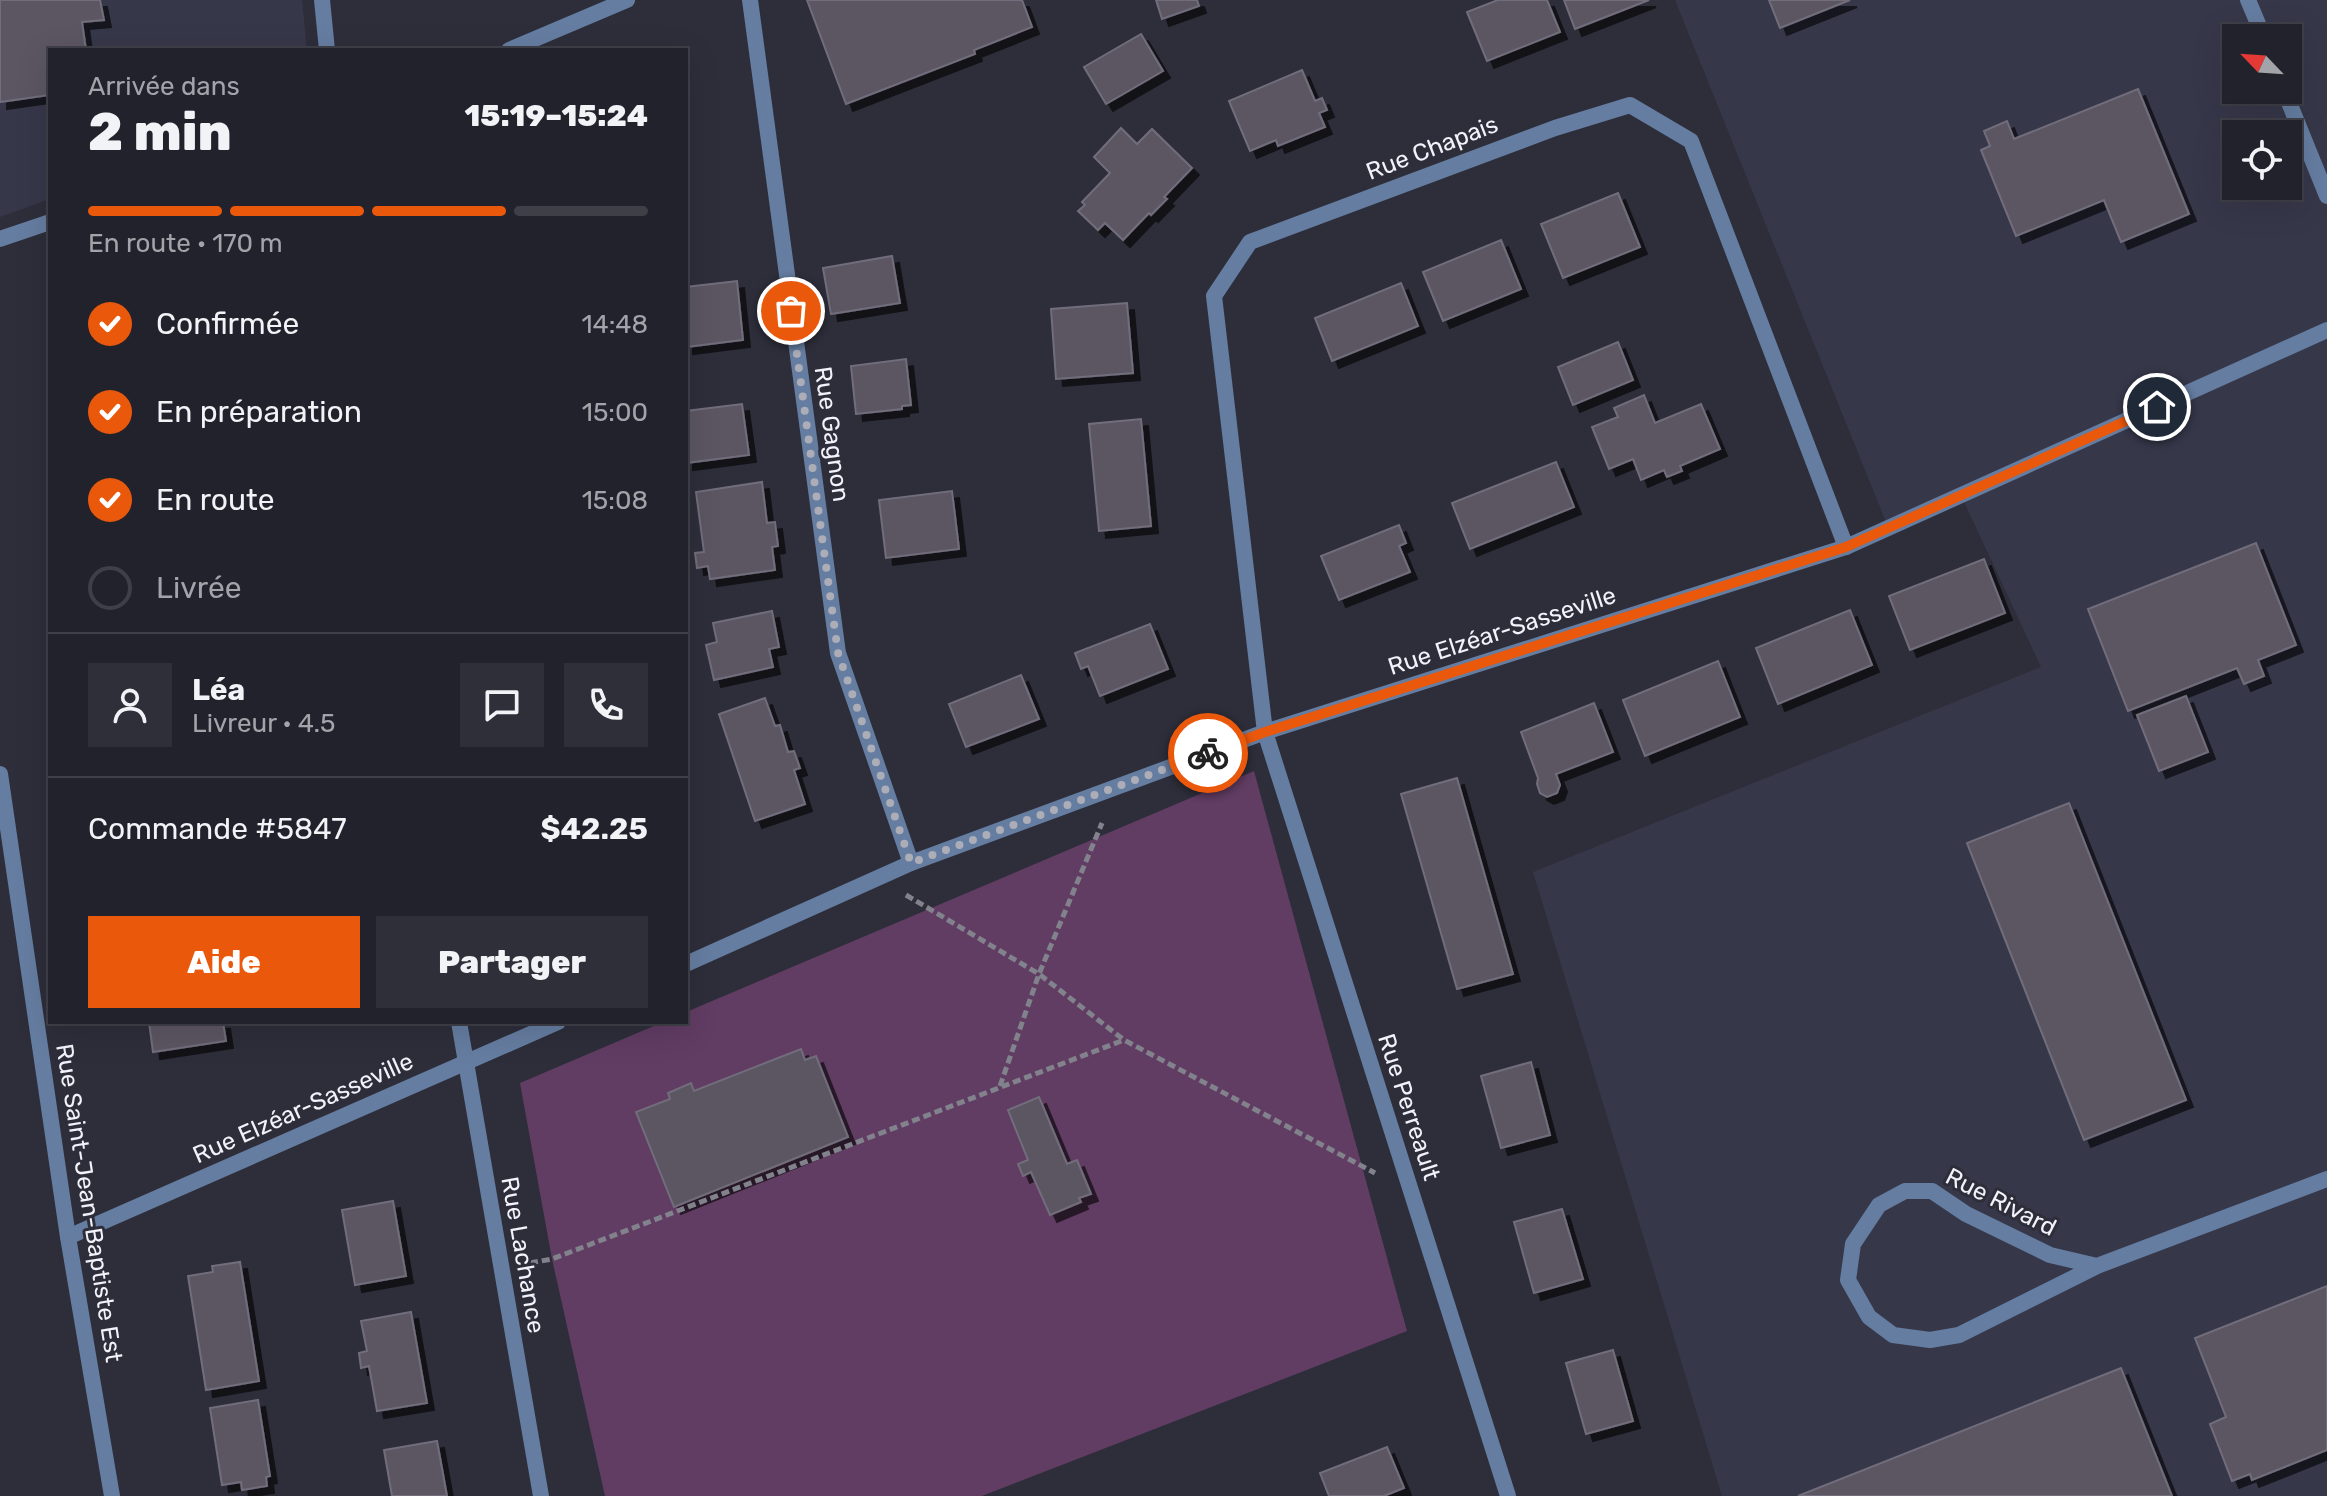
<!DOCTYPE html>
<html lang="fr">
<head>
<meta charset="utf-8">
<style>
	body { margin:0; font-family:Rubik,sans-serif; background:#2e2f38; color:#f1f3f6; height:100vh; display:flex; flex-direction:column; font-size:30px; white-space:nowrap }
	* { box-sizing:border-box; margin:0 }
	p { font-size:26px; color:#a2a4a9 }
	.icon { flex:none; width:44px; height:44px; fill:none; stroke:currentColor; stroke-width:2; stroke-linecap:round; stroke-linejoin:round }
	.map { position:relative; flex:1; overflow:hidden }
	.side { position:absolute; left:48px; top:48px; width:640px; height:976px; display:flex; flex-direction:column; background:#22222c; border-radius:0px; box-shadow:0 8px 32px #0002,0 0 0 2px #3f3f48 }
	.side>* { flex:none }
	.needle { width:52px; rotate:295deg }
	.fabs { position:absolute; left:2222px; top:24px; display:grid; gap:16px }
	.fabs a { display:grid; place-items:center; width:80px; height:80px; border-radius:0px; background:#22222c; box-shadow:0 8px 32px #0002,0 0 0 2px #3f3f48; font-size:40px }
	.pin { position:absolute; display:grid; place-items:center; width:68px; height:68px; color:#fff; margin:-34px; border:4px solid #fff; border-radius:50%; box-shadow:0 2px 8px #0007 }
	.courier { position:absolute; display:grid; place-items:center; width:80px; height:80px; margin:-40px; border:6px solid #ea580c; border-radius:50%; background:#fff; color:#222; box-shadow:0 2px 10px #0007 }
	.headline em { font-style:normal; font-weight:800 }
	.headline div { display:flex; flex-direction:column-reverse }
	.headline { display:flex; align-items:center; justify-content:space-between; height:136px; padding:0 40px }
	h1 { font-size:52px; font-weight:800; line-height:60px }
	.bar { display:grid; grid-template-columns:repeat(4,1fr); gap:12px 8px; align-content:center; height:96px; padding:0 40px }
	.bar i { height:10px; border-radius:6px; background:#3f3f48 }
	.bar .selected { background:#ea580c }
	.bar p { grid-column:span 4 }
	.line { display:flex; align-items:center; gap:20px; padding:0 40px; border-top:2px solid #3f3f48 }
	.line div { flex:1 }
	.round { display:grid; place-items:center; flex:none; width:84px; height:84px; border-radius:0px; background:#2e2f38 }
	ol { padding:0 40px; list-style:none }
	li { display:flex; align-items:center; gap:24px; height:88px }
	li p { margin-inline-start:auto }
	li .icon { padding:8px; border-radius:50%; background:#ea580c; color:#fff; stroke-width:4 }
	li:last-child { color:#a2a4a9 }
	li i { width:44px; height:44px; border:4px solid #3f3f48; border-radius:50% }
	.primary-button { display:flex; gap:16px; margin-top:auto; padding:16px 40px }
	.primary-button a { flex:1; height:92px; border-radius:0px; background:#ea580c; color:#fff; font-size:32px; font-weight:800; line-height:92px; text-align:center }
	.primary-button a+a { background:#2e2f38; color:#f1f3f6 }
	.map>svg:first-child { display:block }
	.built { fill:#36384a; fill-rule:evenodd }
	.green { fill:#613c63 }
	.building { fill:#5b5663; stroke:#726d7b; stroke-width:2; filter:url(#shadow) }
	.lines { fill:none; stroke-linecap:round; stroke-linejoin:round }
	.path { stroke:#81828c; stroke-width:5; stroke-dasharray:8 4; stroke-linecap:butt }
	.minor { stroke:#657da1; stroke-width:16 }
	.tertiary { stroke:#657da1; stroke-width:16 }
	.done { stroke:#acadb7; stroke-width:8; stroke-dasharray:0 14.4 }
	.route { stroke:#ea580c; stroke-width:10 }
	.labels { text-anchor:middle; stroke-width:6; stroke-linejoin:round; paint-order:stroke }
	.street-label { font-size:24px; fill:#f1f2fa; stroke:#2d2e3a }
</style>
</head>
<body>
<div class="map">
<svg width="2327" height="1496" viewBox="0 0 2327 1496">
	<defs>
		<filter id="shadow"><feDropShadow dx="7" dy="7" stdDeviation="0" flood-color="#0009"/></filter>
	</defs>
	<rect width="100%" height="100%" fill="#2d2e3a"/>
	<!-- built -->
	<g class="built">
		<polygon points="0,0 302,0 307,50 50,50 50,199 0,217"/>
		<path d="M1675,0H2327V1496H1722L1533,872L2041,667L1960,493L1886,522ZM2236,38H2288V90H2236ZM2236,134H2288V186H2236Z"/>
	</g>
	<!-- green -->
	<polygon class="green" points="1254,771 1407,1331 982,1496 605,1496 552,1259 520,1083 663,1022 686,1022 686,1012"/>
	<!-- building -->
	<g class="building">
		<polygon points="0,0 100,0 104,20 82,22 86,50 50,50 50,95 0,102"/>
		<polygon points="807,0 1022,0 1032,27 974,50 975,54 846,104"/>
		<polygon points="1156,0 1197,0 1199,6 1162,19"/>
		<polygon points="1498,0 1547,0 1560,32 1487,61 1467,12"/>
		<polygon points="1564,0 1649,0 1575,29"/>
		<polygon points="1769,0 1850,0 1780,28"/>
		<polygon points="1141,34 1163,71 1106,104 1084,67"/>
		<polygon points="1302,70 1315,101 1322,98 1327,110 1319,113 1325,127 1278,146 1276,140 1250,151 1229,101"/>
		<polygon points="2138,89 2189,214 2121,242 2104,200 2016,236 1981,150 1990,146 1984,131 2007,121 2014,139"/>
		<polygon points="1121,128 1137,144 1152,129 1192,168 1164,197 1167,199 1151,215 1149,213 1123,240 1105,223 1098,230 1078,211 1085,205 1082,202 1110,173 1094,157"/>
		<polygon points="1618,193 1640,247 1563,278 1541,224"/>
		<polygon points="1501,240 1521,289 1443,321 1423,272"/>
		<polygon points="892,256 900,303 831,314 823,268"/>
		<polygon points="737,281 743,340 686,347 686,287"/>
		<polygon points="1401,283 1418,326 1332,361 1315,318"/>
		<polygon points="1127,303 1133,373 1056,379 1051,309"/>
		<polygon points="1618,342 1633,380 1573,405 1558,367"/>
		<polygon points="906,359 911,405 902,406 902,409 856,414 851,366"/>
		<polygon points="1644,395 1655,423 1701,404 1720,449 1680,466 1682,471 1667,477 1664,470 1641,480 1633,459 1609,469 1592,427 1618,417 1614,408"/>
		<polygon points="742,404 749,455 686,463 686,411"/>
		<polygon points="1141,419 1151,526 1099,531 1089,424"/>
		<polygon points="1556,462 1574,507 1470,549 1452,503"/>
		<polygon points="762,482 767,523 775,522 778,546 772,547 775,570 710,579 708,566 697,568 695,553 704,552 696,492"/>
		<polygon points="952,491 959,549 886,558 879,500"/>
		<polygon points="1399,525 1406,543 1399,546 1410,572 1339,600 1321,556"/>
		<polygon points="2256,543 2296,645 2258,660 2264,676 2244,684 2237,668 2128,711 2088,609"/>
		<polygon points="1984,559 2005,613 1910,650 1889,596"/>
		<polygon points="1850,610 1872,665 1778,704 1756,648"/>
		<polygon points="772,611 779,647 769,649 773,667 714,680 706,645 717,642 713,623"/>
		<polygon points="1150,624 1168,669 1100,696 1088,666 1081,669 1075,653"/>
		<polygon points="1718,661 1740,717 1645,756 1623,700"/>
		<polygon points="1021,675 1039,719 966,747 949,704"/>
		<polygon points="2186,696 2208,752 2159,771 2137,715"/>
		<polygon points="765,698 775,726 780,725 788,752 794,751 800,768 794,770 805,804 755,821 719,714"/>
		<polygon points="1594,703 1613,752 1556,774 1560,785 1557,793 1547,797 1540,793 1537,784 1538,778 1521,732"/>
		<polygon points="1457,778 1513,974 1457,989 1401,794"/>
		<polygon points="2069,803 2186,1100 2084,1140 1967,843"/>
		<polygon points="149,1022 223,1022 226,1041 153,1052"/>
		<polygon points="801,1049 805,1060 816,1056 848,1137 674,1207 636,1112 670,1099 668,1093 691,1083 694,1091"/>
		<polygon points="1531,1062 1550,1135 1501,1148 1481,1076"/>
		<polygon points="1039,1097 1067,1164 1077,1160 1091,1194 1079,1198 1081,1202 1050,1215 1031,1172 1023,1176 1018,1164 1028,1160 1008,1110"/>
		<polygon points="393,1201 406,1276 355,1285 342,1210"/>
		<polygon points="1562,1209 1583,1279 1534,1293 1514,1222"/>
		<polygon points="240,1262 259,1381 206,1390 188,1276 213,1272 212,1266"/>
		<polygon points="2327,1286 2327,1450 2252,1480 2250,1474 2232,1481 2210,1424 2226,1417 2195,1338"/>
		<polygon points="411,1312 427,1403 377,1411 369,1366 361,1368 359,1353 367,1351 361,1321"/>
		<polygon points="1613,1350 1633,1421 1586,1434 1566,1363"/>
		<polygon points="2121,1368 2172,1496 1798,1496"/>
		<polygon points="258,1400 270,1476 266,1477 267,1486 242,1490 241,1482 222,1485 210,1408"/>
		<polygon points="437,1441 447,1496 392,1496 384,1450"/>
		<polygon points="1387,1447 1404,1488 1384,1496 1329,1496 1320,1473"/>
	</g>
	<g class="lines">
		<!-- path -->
		<g class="path">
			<polyline points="906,895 1039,974 1124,1040 1375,1173"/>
			<polyline points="1000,1086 1039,974 1102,823"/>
			<polyline points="530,1263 552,1259 1124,1040"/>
		</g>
		<!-- minor -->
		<g class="minor">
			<polyline points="322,0 327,50"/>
			<polyline points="750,0 838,653 911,863"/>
			<polyline points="686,964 911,863 1265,732 1846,547 2327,330"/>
			<polyline points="459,1022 541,1496"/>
			<polyline points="68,1237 558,1022"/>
			<polyline points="2097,1266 2050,1255 1966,1214 1932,1191 1905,1191 1879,1205 1853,1244 1848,1280 1869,1317 1893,1335 1930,1340 1959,1335 2097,1266 2327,1179"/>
			<polyline points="1508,1496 1265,732 1214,296 1250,242 1555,128 1630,105 1691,141 1846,547"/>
		</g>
		<!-- tertiary -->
		<g class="tertiary">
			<polyline points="2248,0 2264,38"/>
			<polyline points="509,50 627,0"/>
			<polyline points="2284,90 2327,196"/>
			<polyline points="0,239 50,222"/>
			<polyline points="0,774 68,1237 112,1496"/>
		</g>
	</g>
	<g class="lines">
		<!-- done -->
		<polyline class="done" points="791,311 838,653 911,863 1208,753"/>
		<!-- route -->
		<polyline class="route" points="1208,753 1265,732 1846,547 2157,407"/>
	</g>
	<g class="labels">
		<!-- street labels -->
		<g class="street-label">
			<text transform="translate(1432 148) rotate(-21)" y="8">Rue Chapais</text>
			<text transform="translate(832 434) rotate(82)" y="8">Rue Gagnon</text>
			<text transform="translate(1502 631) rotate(-18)" y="8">Rue Elzéar-Sasseville</text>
			<text transform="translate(1409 1107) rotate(72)" y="8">Rue Perreault</text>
			<text transform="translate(303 1108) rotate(-24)" y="8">Rue Elzéar-Sasseville</text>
			<text transform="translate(2001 1202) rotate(27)" y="8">Rue Rivard</text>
			<text transform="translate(89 1203) rotate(81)" y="8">Rue Saint-Jean-Baptiste Est</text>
			<text transform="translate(523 1255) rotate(80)" y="8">Rue Lachance</text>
		</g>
	</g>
</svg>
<div class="fabs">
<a><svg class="needle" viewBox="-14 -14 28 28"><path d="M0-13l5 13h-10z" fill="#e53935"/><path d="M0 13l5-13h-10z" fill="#a2a4a9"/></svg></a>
<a><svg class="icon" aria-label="locate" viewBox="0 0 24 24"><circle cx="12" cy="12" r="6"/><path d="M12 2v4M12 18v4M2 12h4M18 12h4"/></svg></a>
</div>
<div class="pin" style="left:791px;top:311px;background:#ea580c"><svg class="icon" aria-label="bag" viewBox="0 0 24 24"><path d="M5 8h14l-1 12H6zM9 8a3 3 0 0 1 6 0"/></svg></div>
<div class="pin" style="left:2157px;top:407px;background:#1f2937"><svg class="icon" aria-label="home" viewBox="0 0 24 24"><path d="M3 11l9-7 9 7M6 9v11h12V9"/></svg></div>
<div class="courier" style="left:1208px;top:753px"><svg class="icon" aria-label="bike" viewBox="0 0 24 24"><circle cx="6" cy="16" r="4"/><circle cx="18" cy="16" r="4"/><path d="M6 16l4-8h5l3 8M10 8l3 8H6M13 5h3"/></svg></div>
<section class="side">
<div class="headline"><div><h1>2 min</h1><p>Arrivée dans</p></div><em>15:19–15:24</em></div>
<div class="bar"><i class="selected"></i><i class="selected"></i><i class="selected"></i><i></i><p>En route · 170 m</p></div>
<ol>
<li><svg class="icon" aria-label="check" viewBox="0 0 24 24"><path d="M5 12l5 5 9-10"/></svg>Confirmée<p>14:48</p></li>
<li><svg class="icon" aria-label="check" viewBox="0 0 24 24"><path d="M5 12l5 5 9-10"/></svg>En préparation<p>15:00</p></li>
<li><svg class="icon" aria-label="check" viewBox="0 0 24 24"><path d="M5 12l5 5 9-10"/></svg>En route<p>15:08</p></li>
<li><i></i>Livrée</li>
</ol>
<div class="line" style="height:144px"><a class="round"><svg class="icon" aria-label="person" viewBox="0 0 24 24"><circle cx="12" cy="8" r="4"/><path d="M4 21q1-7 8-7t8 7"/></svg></a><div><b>Léa</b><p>Livreur · 4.5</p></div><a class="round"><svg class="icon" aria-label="chat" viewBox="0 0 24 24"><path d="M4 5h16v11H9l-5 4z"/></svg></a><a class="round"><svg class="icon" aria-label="phone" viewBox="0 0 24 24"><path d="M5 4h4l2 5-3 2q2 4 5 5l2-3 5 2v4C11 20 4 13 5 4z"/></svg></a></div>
<div class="line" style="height:104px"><div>Commande #5847</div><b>$42.25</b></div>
<div class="primary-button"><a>Aide</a><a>Partager</a></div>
</section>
</div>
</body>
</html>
